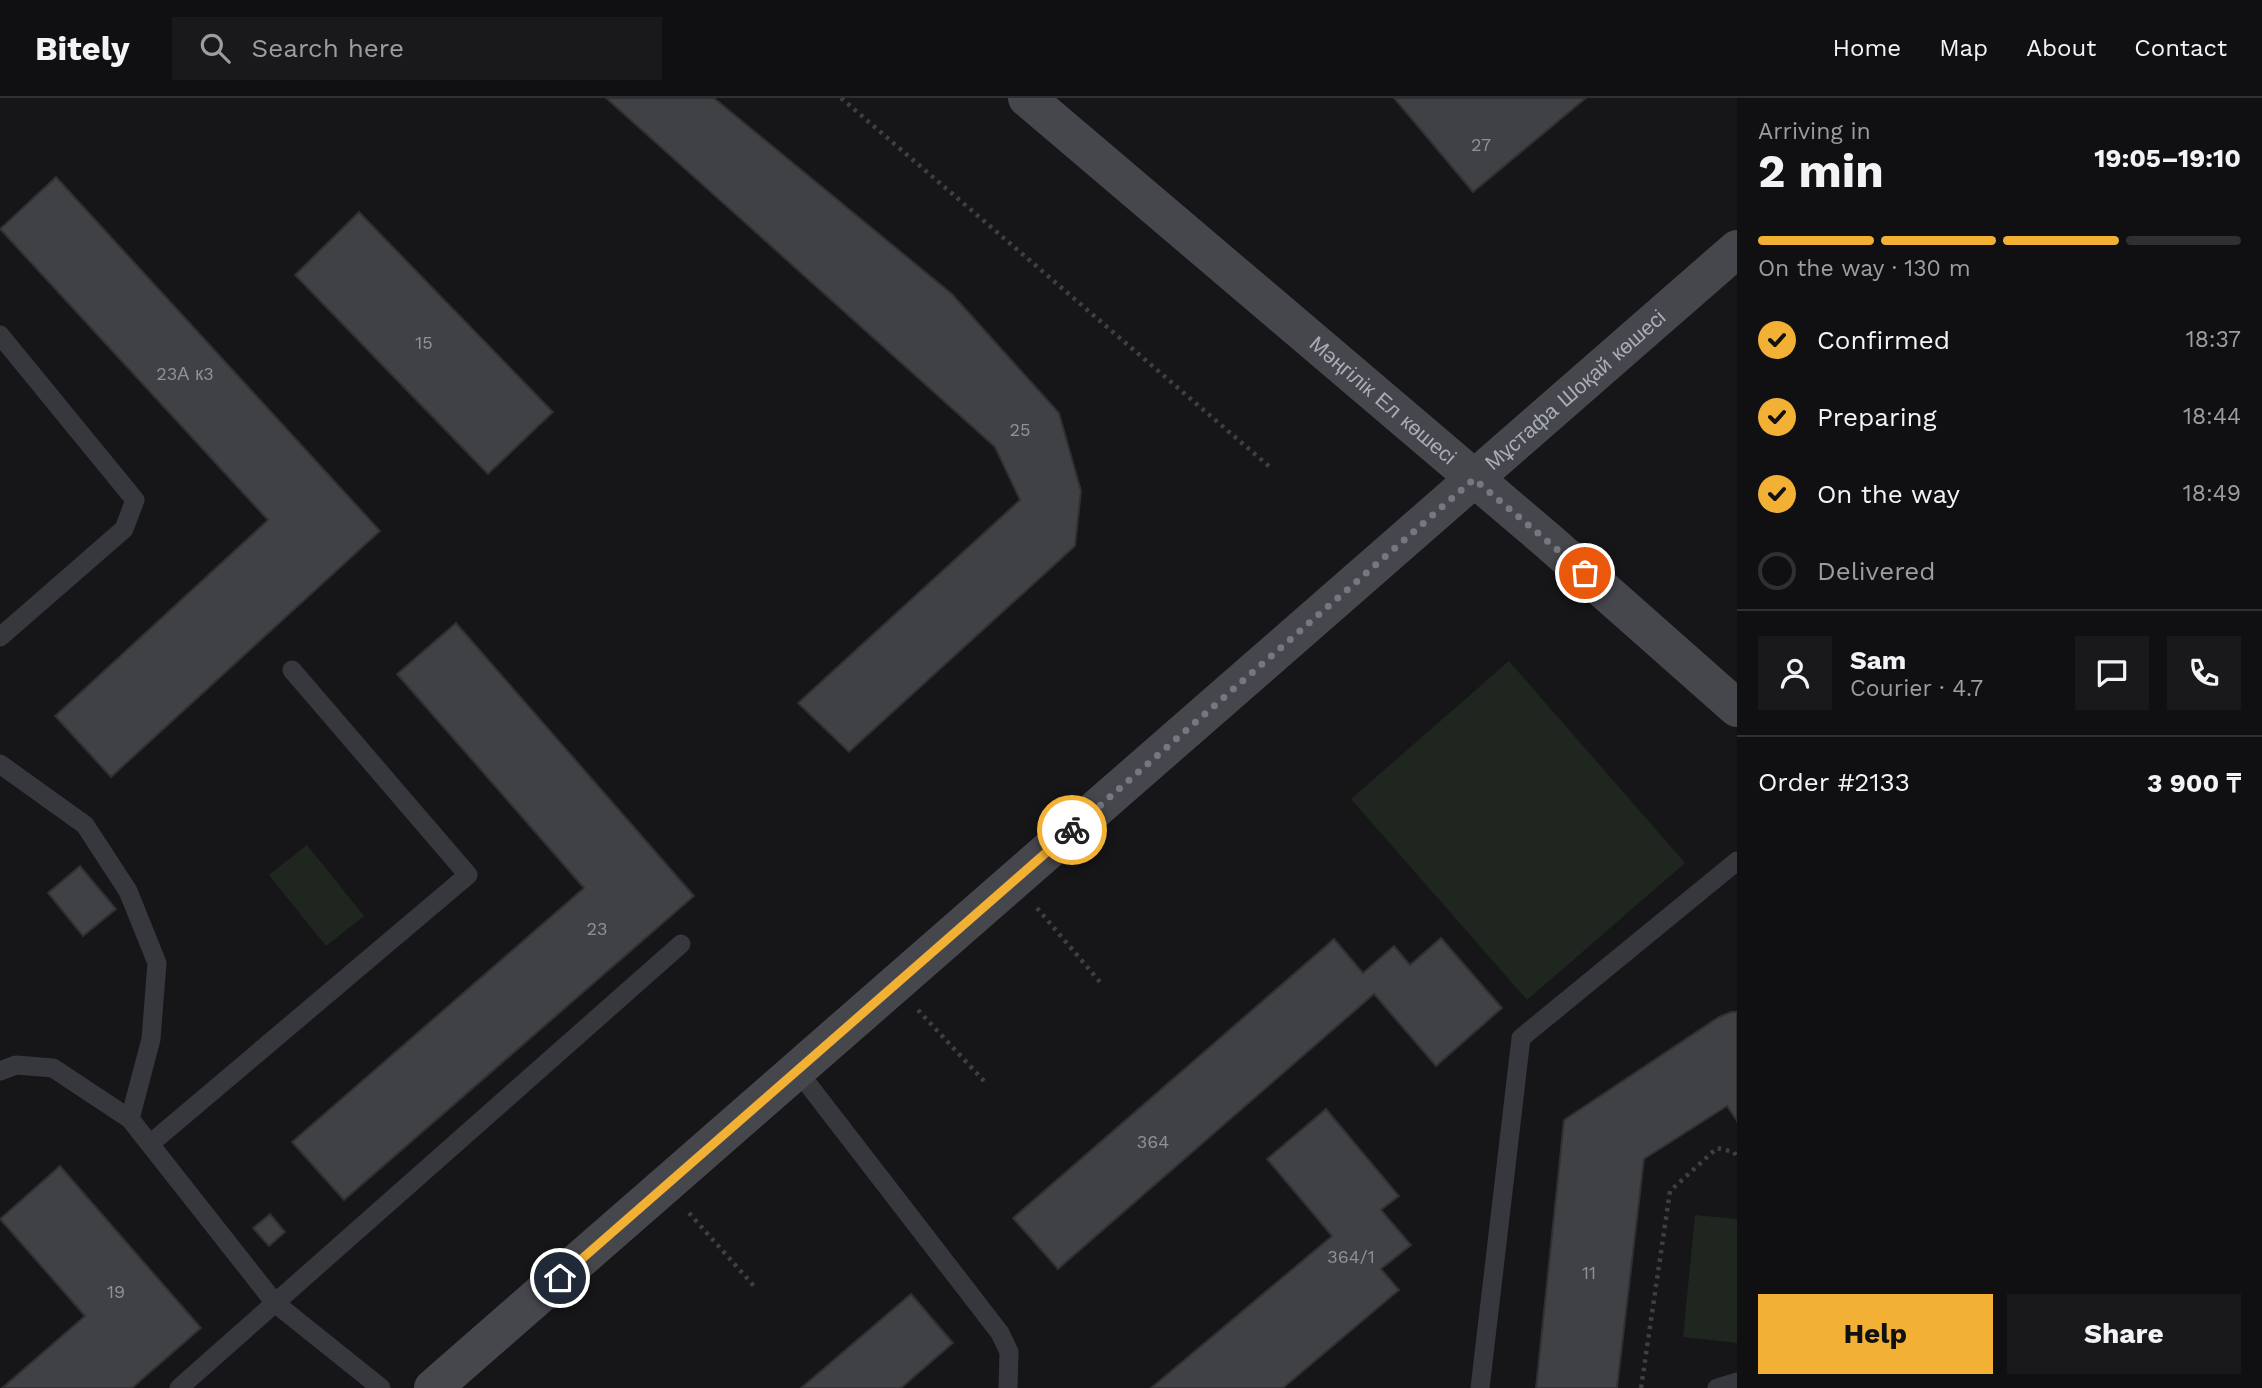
<!DOCTYPE html>
<html lang="en">
<head>
<meta charset="utf-8">
<style>
	body { margin:0; font-family:"Work Sans",sans-serif; background:#19191b; color:#f1f3f6; height:100vh; display:flex; flex-direction:column; font-size:26px; white-space:nowrap }
	* { box-sizing:border-box; margin:0 }
	p { font-size:23px; color:#9c9d9f }
	.icon { flex:none; width:38px; height:38px; fill:none; stroke:currentColor; stroke-width:2; stroke-linecap:round; stroke-linejoin:round }
	.map { position:relative; flex:1; overflow:hidden }
	.sheet { display:flex; flex-direction:column; background:#101012; width:525px }
	.sheet>* { flex:none }
	.pin { position:absolute; display:grid; place-items:center; width:60px; height:60px; color:#fff; margin:-30px; border:4px solid #fff; border-radius:50%; box-shadow:0 2px 7px #0007 }
	.courier { position:absolute; display:grid; place-items:center; width:70px; height:70px; margin:-35px; border:5px solid #f2b134; border-radius:50%; background:#fff; color:#222; box-shadow:0 2px 9px #0007 }
	.headline em { font-style:normal; font-weight:700 }
	.headline div { display:flex; flex-direction:column-reverse }
	.headline { display:flex; align-items:center; justify-content:space-between; height:119px; padding:0 21px }
	h1 { font-size:46px; font-weight:700; line-height:52px }
	.bar { display:grid; grid-template-columns:repeat(4,1fr); gap:10px 7px; align-content:center; height:84px; padding:0 21px }
	.bar i { height:9px; border-radius:5px; background:#303032 }
	.bar .selected { background:#f2b134 }
	.bar p { grid-column:span 4 }
	.line { display:flex; align-items:center; gap:18px; padding:0 21px; border-top:2px solid #303032 }
	.line div { flex:1 }
	.round { display:grid; place-items:center; flex:none; width:74px; height:74px; border-radius:0px; background:#19191b }
	ol { padding:0 21px; list-style:none }
	li { display:flex; align-items:center; gap:21px; height:77px }
	li p { margin-inline-start:auto }
	li .icon { padding:7px; border-radius:50%; background:#f2b134; color:#111; stroke-width:4 }
	li:last-child { color:#9c9d9f }
	li i { width:38px; height:38px; border:4px solid #303032; border-radius:50% }
	.action { display:flex; gap:14px; margin-top:auto; padding:14px 21px }
	.action a { flex:1; height:80px; border-radius:0px; background:#f2b134; color:#111; font-size:28px; font-weight:700; line-height:80px; text-align:center }
	.action a+a { background:#19191b; color:#f1f3f6 }
	header { display:flex; align-items:center; gap:42px; box-sizing:border-box; height:98px; padding:0 35px; background:#101012; border-bottom:2px solid #303032 }
	header strong { font-size:33px }
	nav { display:flex; gap:38px; margin-inline-start:auto; font-size:24px }
	.search { width:490px; height:63px; background:#19191b; display:flex; align-items:center; gap:18px; box-sizing:border-box; padding:0 24px; border-radius:0px; color:#9c9d9f; font-size:26px }
	main { display:flex; flex:1; min-height:0 }
	.map>svg:first-child { display:block }
	.green { fill:#1e261f }
	.building { fill:#404145; stroke:#303034; stroke-width:2 }
	.lines { fill:none; stroke-linecap:round; stroke-linejoin:round }
	.path { stroke:#3d3f44; stroke-width:4.5; stroke-dasharray:3.5 5; stroke-linecap:butt }
	.lane { stroke:#37383d; stroke-width:19 }
	.secondary { stroke:#45474d; stroke-width:38 }
	.done { stroke:#757880; stroke-width:7; stroke-dasharray:0 12.6 }
	.route { stroke:#f2b134; stroke-width:9 }
	.labels { text-anchor:middle; stroke-width:7; stroke-linejoin:round; paint-order:stroke }
	.number-label { font-size:18px; fill:#8e929b }
	.street-label { font-size:21px; fill:#a8adb8; stroke:#111113 }
</style>
</head>
<body>
<header>
<strong>Bitely</strong>
<div class="search"><svg class="icon" aria-label="search" viewBox="0 0 24 24"><circle cx="10" cy="10" r="6"/><path d="M15 15l6 6"/></svg>Search here</div>
<nav><a>Home</a><a>Map</a><a>About</a><a>Contact</a></nav>
</header>
<main>
<div class="map">
<svg width="1737" height="1290" viewBox="0 0 1737 1290">
	<rect width="100%" height="100%" fill="#161618"/>
	<!-- green -->
	<g class="green">
		<polygon points="1509,563 1685,765 1527,902 1351,701"/>
		<polygon points="307,747 364,818 326,848 269,777"/>
		<polygon points="1695,1117 1737,1121 1737,1245 1683,1239"/>
	</g>
	<!-- building -->
	<g class="building">
		<polygon points="606,0 714,0 952,196 1059,315 1081,393 1075,448 849,654 798,605 1020,402 995,349"/>
		<polygon points="1394,0 1586,0 1473,94"/>
		<polygon points="56,79 380,433 111,679 55,618 268,422 0,131"/>
		<polygon points="359,114 553,314 488,376 295,177"/>
		<polygon points="456,525 694,798 344,1102 292,1044 584,790 397,576"/>
		<polygon points="80,768 116,811 83,838 48,795"/>
		<polygon points="1441,840 1502,910 1436,968 1374,896 1058,1171 1013,1120 1334,841 1363,875 1394,848 1410,867"/>
		<polygon points="1731,914 1737,914 1737,1023 1727,1008 1644,1061 1617,1290 1536,1290 1564,1022 1719,919"/>
		<polygon points="1326,1011 1399,1098 1381,1112 1411,1147 1381,1171 1399,1192 1283,1290 1151,1290 1332,1138 1267,1061"/>
		<polygon points="60,1068 201,1230 132,1290 2,1290 85,1218 0,1121"/>
		<polygon points="270,1116 285,1134 269,1148 253,1130"/>
		<polygon points="911,1196 953,1245 901,1290 801,1290"/>
	</g>
	<g class="lines">
		<!-- path -->
		<g class="path">
			<polyline points="841,0 1271,370"/>
			<polyline points="1037,810 1100,884"/>
			<polyline points="918,912 984,983"/>
			<polyline points="689,1115 754,1188"/>
			<polyline points="1641,1290 1670,1093 1717,1050 1734,1054 1737,1059"/>
		</g>
		<!-- lane -->
		<g class="lane">
			<polyline points="0,237 135,402 124,431 0,539"/>
			<polyline points="0,666 85,727 128,793 157,865 151,941 130,1021"/>
			<polyline points="797,972 1000,1235 1009,1254 1008,1290"/>
			<polyline points="0,973 16,967 53,970 130,1021 275,1205 381,1290"/>
			<polyline points="150,1046 468,777 292,572"/>
			<polyline points="179,1290 681,846"/>
			<polyline points="1480,1290 1521,940 1737,763"/>
			<polyline points="1717,1290 1737,1284"/>
		</g>
		<!-- secondary -->
		<g class="secondary">
			<path id="s1" d="M1027,0L1547,442L1737,610"/>
			<path id="s2" d="M433,1290L1737,151"/>
		</g>
	</g>
	<g class="lines">
		<!-- done -->
		<polyline class="done" points="1072,732 1474,381 1585,475"/>
		<!-- route -->
		<polyline class="route" points="560,1180 1072,732"/>
	</g>
	<g class="labels">
		<!-- number labels -->
		<g class="number-label">
			<text x="1481" y="53">27</text>
			<text x="424" y="251">15</text>
			<text x="185" y="282">23А к3</text>
			<text x="1020" y="338">25</text>
			<text x="597" y="837">23</text>
			<text x="1153" y="1050">364</text>
			<text x="1351" y="1165">364/1</text>
			<text x="1589" y="1181">11</text>
			<text x="116" y="1200">19</text>
		</g>
		<!-- street labels -->
		<g class="street-label">
			<text dy="7" stroke="none"><textPath href="#s2" startOffset="1517">Мұстафа Шоқай көшесі</textPath></text>
			<text dy="7" stroke="none"><textPath href="#s1" startOffset="467">Мәңгілік Ел көшесі</textPath></text>
		</g>
	</g>
</svg>
<div class="pin" style="left:1585px;top:475px;background:#ea580c"><svg class="icon" aria-label="bag" viewBox="0 0 24 24"><path d="M5 8h14l-1 12H6zM9 8a3 3 0 0 1 6 0"/></svg></div>
<div class="pin" style="left:560px;top:1180px;background:#1f2937"><svg class="icon" aria-label="home" viewBox="0 0 24 24"><path d="M3 11l9-7 9 7M6 9v11h12V9"/></svg></div>
<div class="courier" style="left:1072px;top:732px"><svg class="icon" aria-label="bike" viewBox="0 0 24 24"><circle cx="6" cy="16" r="4"/><circle cx="18" cy="16" r="4"/><path d="M6 16l4-8h5l3 8M10 8l3 8H6M13 5h3"/></svg></div>
</div>
<section class="sheet">
<div class="headline"><div><h1>2 min</h1><p>Arriving in</p></div><em>19:05–19:10</em></div>
<div class="bar"><i class="selected"></i><i class="selected"></i><i class="selected"></i><i></i><p>On the way · 130 m</p></div>
<ol>
<li><svg class="icon" aria-label="check" viewBox="0 0 24 24"><path d="M5 12l5 5 9-10"/></svg>Confirmed<p>18:37</p></li>
<li><svg class="icon" aria-label="check" viewBox="0 0 24 24"><path d="M5 12l5 5 9-10"/></svg>Preparing<p>18:44</p></li>
<li><svg class="icon" aria-label="check" viewBox="0 0 24 24"><path d="M5 12l5 5 9-10"/></svg>On the way<p>18:49</p></li>
<li><i></i>Delivered</li>
</ol>
<div class="line" style="height:126px"><a class="round"><svg class="icon" aria-label="person" viewBox="0 0 24 24"><circle cx="12" cy="8" r="4"/><path d="M4 21q1-7 8-7t8 7"/></svg></a><div><b>Sam</b><p>Courier · 4.7</p></div><a class="round"><svg class="icon" aria-label="chat" viewBox="0 0 24 24"><path d="M4 5h16v11H9l-5 4z"/></svg></a><a class="round"><svg class="icon" aria-label="phone" viewBox="0 0 24 24"><path d="M5 4h4l2 5-3 2q2 4 5 5l2-3 5 2v4C11 20 4 13 5 4z"/></svg></a></div>
<div class="line" style="height:91px"><div>Order #2133</div><b>3 900 ₸</b></div>
<div class="action"><a>Help</a><a>Share</a></div>
</section>
</main>
</body>
</html>
